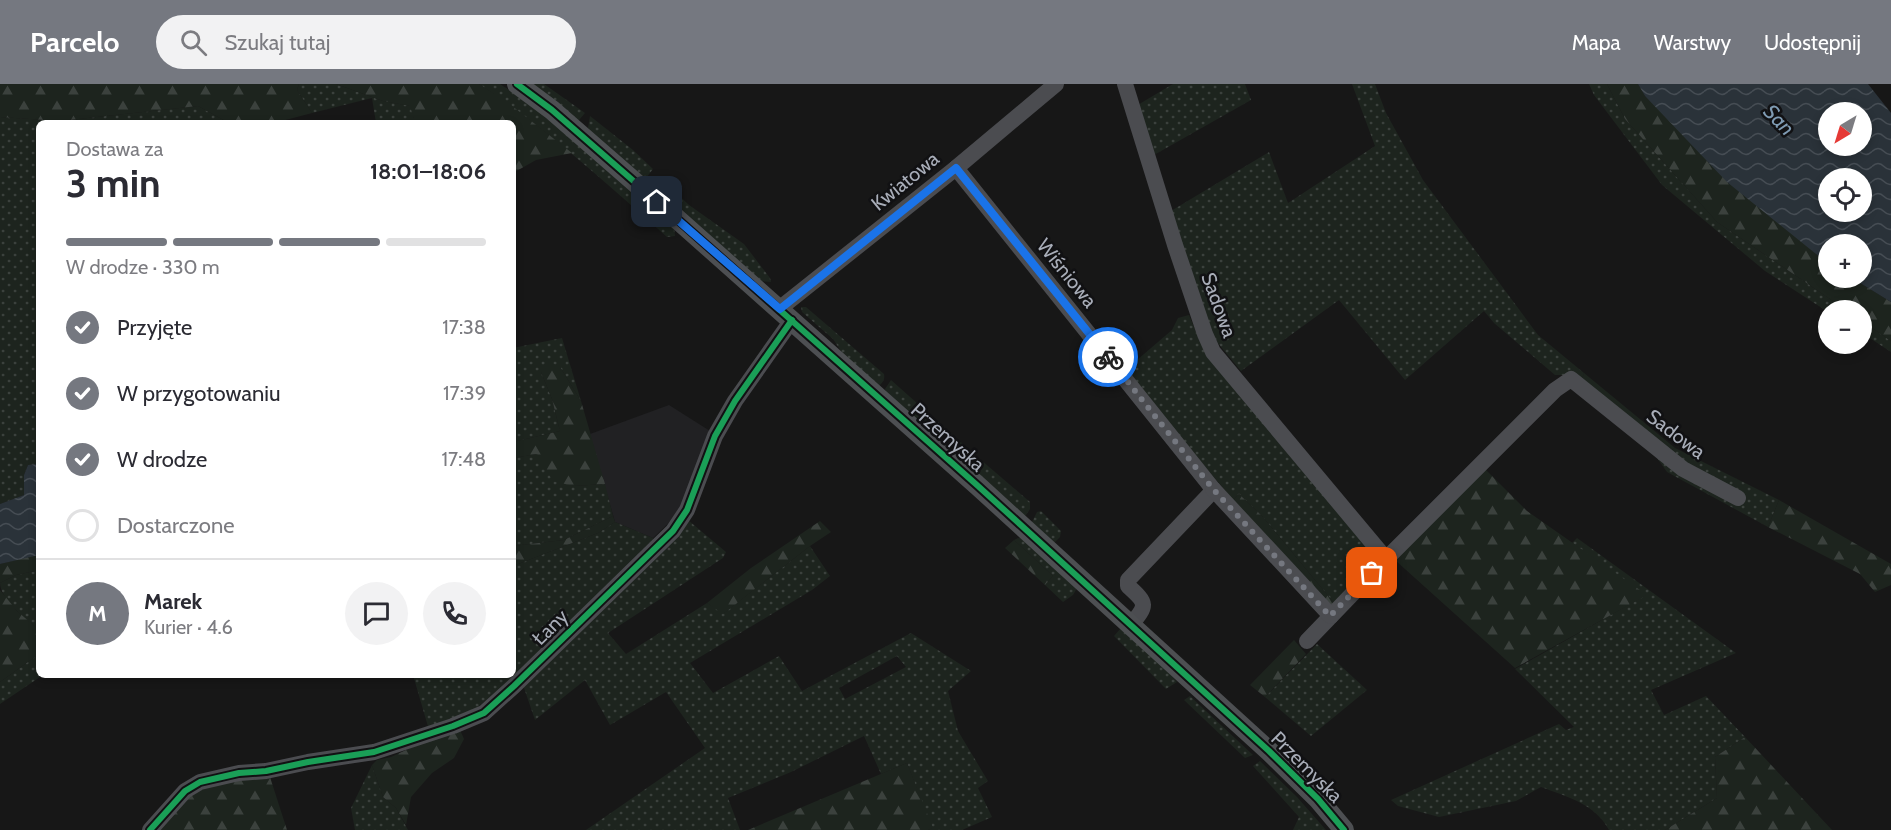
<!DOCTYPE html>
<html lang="pl">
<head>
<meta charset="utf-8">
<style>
	body { margin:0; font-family:Cabin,sans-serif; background:#f2f2f3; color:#2b2b33; height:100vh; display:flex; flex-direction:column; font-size:22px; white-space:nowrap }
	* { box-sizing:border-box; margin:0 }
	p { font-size:20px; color:#7c7c81 }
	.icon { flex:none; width:33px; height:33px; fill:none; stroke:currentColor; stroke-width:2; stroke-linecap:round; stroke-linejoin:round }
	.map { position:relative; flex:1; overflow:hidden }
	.details { position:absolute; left:36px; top:36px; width:480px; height:558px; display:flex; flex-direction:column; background:#fff; border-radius:9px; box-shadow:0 3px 9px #0003 }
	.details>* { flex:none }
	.needle { width:39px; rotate:218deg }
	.fabs { position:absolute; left:1818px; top:18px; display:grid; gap:12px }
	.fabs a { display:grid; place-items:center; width:54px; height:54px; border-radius:50%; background:#fff; box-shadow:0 3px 9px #0003; font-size:30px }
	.pin { position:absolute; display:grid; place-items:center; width:51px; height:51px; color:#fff; margin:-26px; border-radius:12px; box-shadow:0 3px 9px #0006 }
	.courier { position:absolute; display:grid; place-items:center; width:60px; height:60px; margin:-30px; border:4px solid #1a73e8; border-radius:50%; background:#fff; color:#222; box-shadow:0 2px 8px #0007 }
	.headline em { font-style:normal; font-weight:700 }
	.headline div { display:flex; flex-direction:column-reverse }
	.headline { display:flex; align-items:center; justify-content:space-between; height:102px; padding:0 30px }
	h1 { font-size:39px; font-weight:700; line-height:45px }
	.bar { display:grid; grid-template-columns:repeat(4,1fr); gap:9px 6px; align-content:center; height:72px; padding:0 30px }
	.bar i { height:8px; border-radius:4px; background:#e1e1e2 }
	.bar .selected { background:#757880 }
	.bar p { grid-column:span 4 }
	.line { display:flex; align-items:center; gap:15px; padding:0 30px; border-top:2px solid #e1e1e2 }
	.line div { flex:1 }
	.round { display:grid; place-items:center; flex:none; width:63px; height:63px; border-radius:32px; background:#f2f2f3 }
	ol { padding:0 30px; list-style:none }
	li { display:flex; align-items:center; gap:18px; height:66px }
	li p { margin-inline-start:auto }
	li .icon { padding:6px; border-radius:50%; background:#757880; color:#fff; stroke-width:4 }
	li:last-child { color:#7c7c81 }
	li i { width:33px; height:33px; border:3px solid #e1e1e2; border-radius:50% }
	header { display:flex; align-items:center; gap:36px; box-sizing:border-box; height:84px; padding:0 30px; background:#757880; color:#fff }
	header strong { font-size:28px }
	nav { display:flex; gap:33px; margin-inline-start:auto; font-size:21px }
	.search { width:420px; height:54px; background:#f2f2f3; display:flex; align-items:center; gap:15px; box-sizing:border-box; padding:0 21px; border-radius:33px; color:#7c7c81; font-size:22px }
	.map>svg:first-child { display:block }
	.built { fill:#212123 }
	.grass { fill:url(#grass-dots); fill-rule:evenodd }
	.forest { fill:url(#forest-firs) }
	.water { fill:url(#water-waves); fill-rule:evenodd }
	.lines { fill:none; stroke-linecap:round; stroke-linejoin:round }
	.minor { stroke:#4b4c50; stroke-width:16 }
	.major { stroke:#4d4f52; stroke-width:20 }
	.cycleway-casing { stroke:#111113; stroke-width:10 }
	.cycleway { stroke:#1a9f57; stroke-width:6 }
	.done { stroke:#757880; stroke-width:6; stroke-dasharray:0 10.8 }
	.route { stroke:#1a73e8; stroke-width:8 }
	.labels { text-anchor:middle; stroke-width:5; stroke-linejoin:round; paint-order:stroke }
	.street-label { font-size:20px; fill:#a8adb8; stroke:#111113 }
	.water-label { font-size:21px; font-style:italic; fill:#7f9bb3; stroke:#111113 }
</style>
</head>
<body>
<header>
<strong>Parcelo</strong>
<div class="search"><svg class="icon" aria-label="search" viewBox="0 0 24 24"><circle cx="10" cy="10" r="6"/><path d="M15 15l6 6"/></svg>Szukaj tutaj</div>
<nav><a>Mapa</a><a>Warstwy</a><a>Udostępnij</a></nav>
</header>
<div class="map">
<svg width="1891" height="746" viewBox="0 0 1891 746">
	<defs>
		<pattern id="grass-dots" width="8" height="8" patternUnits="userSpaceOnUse" patternTransform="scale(1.5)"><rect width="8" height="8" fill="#1d241e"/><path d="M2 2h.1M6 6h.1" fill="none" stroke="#3b413d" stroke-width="1.8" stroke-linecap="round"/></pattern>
		<pattern id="forest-firs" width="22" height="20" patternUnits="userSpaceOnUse" patternTransform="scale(1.5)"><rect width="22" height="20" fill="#1d241e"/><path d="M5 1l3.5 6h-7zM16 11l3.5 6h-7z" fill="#3b413d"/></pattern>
		<pattern id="water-waves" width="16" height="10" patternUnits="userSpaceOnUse" patternTransform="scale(1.5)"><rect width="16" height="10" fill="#2a3239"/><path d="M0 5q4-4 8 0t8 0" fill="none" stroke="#464d54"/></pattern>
	</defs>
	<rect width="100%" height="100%" fill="#171717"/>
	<!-- built -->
	<polygon class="built" points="669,321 710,347 682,426 653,454 615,438 590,350"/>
	<!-- grass -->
	<g class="grass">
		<polygon points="299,0 336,0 383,17 411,22 415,39 376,39 372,14 312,29 297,6"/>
		<path d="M479,0H500L541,28L674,143L675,152L667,153C607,100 547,45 479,0Z"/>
		<polygon points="528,0 544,0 585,29 579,36 576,36"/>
		<polygon points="1173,0 1245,0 1251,16 1154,71 1137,23 1141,19"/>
		<polygon points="1352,0 1375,0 1386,29 1423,96 1538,251 1584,289 1582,295 1572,291 1555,291 1494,239 1484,227 1405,296 1339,216 1241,287 1207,246 1171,127 1269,68 1288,119 1375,62"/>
		<polygon points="1589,0 1607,0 1625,35 1717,138 1846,226 1828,226 1828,228 1765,187 1662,101 1594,11"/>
		<polygon points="198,22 229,39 39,39 39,380 28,381 24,391 24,411 0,420 0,33 60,37"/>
		<polygon points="590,32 633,66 653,85 646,94 644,94 594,51 588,44"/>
		<polygon points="671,104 689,121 744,160 770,194 771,198 759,197 669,118 668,109"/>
		<path d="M801,223H806L884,290C885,296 883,298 879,302L843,270L833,255L802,228Z"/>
		<polygon points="1189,231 1203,264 1374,471 1376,479 1334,519 1263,433 1239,410 1233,416 1127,289 1130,282 1172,246 1178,234"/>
		<polygon points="1862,237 1891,257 1891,268 1862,249"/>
		<polygon points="562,254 581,317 560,283 541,288 552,315 560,347 513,358 513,264"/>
		<polygon points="891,296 972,368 968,379 964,379 886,308 885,305"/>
		<polygon points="1675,364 1779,416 1768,443 1667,388 1657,374"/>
		<polygon points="537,370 573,402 605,400 613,432 564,456 513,462 513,374"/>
		<polygon points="981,376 1030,418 1030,425 1026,431 1022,432 971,384 975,378"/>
		<polygon points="1041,427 1061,447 1060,453 1054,459 1031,440 1037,428"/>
		<path d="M688,436L726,468L723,474L608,549L626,570L707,519L724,529L810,462L830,492L812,506L690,579L713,609L779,572L802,607L911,549L971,587L948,607L958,647L988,697L978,704L992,733L962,746H928L932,744L907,679L881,690L864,652L791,688L728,714L740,746H586L705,664L666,608L610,641L585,596L535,636L523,601ZM897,572L906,583L845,615L839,604Z"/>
		<polygon points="615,438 653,454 653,459 535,576 472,628 429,646 413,591 513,591 513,482 598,449"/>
		<polygon points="1021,453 1077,504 1073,511 1063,518 1045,501 1053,492 1014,456"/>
		<path d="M1577,454L1736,569L1651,606L1664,631L1706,612L1745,653L1715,673L1717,714L1665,746H1609C1595,720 1568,713 1541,703L1516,717L1439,733L1398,722L1391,716L1559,640L1566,646L1574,643L1515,585L1646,511L1572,459Z"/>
		<path d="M39,486V546C27,536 0,515 0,499L16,491Z"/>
		<polygon points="1121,544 1165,584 1177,598 1166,605 1114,552"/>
		<polygon points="1317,560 1367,606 1311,652 1265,613"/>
		<polygon points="39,570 39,591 43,591 0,620 0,598"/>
		<polygon points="1190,612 1253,671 1245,674 1184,616"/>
		<polygon points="1260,677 1297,713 1326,746 1293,746 1299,733 1253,682"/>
		<polygon points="372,681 383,713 396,724 408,746 355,746 351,724"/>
	</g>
	<!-- forest -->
	<g class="forest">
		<polygon points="0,0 299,0 297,6 312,29 274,39 229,39 198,22 60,37 0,33"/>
		<polygon points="336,0 479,0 507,18 572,69 536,76 513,89 513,39 415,39 410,22 383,17"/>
		<polygon points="1607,0 1638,0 1645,12 1816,170 1828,178 1828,194 1852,194 1891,218 1891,257 1862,237 1862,226 1846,226 1717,138 1625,35"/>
		<polygon points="547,277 560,283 581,317 605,400 573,402 553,397 537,370 513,374 513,358 560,347 552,315 541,288"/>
		<polygon points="1584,289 1675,364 1667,368 1582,295"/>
		<polygon points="1484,384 1527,427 1647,511 1515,584 1395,476"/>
		<polygon points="1239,410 1263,433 1334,519 1329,525 1233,416"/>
		<polygon points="1779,416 1891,480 1891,501 1875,508 1860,490 1768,443"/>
		<polygon points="613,432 615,438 598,449 513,482 513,462 564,456"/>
		<polygon points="820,437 831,448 810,462 723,530 707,519 751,484"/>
		<polygon points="1014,456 1053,492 1045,501 1005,464"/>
		<polygon points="36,471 39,477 39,486 16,491 0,499 0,480"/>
		<polygon points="0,506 17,527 39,546 39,570 0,598"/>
		<polygon points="1294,556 1306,570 1265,613 1250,601"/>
		<polygon points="460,646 464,655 454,674 432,689 411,713 406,741 396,724 383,713 372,681 377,676 391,673 421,659"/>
		<polygon points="1745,653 1832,746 1665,746 1717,714 1715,673"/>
		<polygon points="907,679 933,744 928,746 748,746"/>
		<polygon points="269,690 287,746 157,746 196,706"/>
	</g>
	<!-- water -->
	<g class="water">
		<path d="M1638,0H1868L1891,29V218L1852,194H1862V160H1828V178L1816,170L1727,98L1645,12ZM1828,28H1862V62H1828ZM1828,94H1862V128H1828Z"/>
		<polygon points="39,380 39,471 0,480 0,420 24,411 24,391 28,381"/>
	</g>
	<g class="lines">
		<!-- minor -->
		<g class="minor">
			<polyline points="1125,0 1175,161 1205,250 1213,268 1386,475 1307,557"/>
			<path d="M956,84L1213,405L1209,411L1128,496V502C1148,520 1147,521 1131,541"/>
			<polyline points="779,225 956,84 1056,0"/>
			<polyline points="1213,405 1331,532"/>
			<polyline points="1386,475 1555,306 1571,295 1683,385 1738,414"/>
			<polyline points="150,746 185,707 200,698 239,689 266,687 308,678 374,668 453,642 484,629 514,602 673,447 687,426 715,352 735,317 792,236"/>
		</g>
		<!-- major -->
		<polyline class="major" points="517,0 552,26 676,134 978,402 1269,667 1318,715 1344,746"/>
		<defs>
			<g id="cycleway">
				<polyline points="517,0 552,26 676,134 978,402 1269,667 1318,715 1344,746"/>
				<polyline points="150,746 185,707 200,698 239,689 266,687 308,678 374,668 453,642 484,629 514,602 673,447 687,426 715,352 735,317 792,236"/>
			</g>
		</defs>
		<!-- cycleway casing -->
		<use href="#cycleway" class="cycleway-casing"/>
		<!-- cycleway -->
		<use href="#cycleway" class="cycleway"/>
	</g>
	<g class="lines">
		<!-- done -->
		<polyline class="done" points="1108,273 1213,405 1330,532 1372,489"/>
		<!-- route -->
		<polyline class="route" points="657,118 780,225 956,84 1108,273"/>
	</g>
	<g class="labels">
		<!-- street labels -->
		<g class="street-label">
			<text transform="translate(905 97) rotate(-39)" y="7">Kwiatowa</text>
			<text transform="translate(1067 189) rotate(51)" y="7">Wiśniowa</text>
			<text transform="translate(1219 221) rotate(70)" y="7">Sadowa</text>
			<text transform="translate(1676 350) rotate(37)" y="7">Sadowa</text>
			<text transform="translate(948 353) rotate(42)" y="7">Przemyska</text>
			<text transform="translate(550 543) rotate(-45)" y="7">Łany</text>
			<text transform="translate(1307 683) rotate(45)" y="7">Przemyska</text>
		</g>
		<!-- water labels -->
		<g class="water-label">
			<text transform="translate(1779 36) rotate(46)" y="7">San</text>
		</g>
	</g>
</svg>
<div class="fabs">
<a><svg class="needle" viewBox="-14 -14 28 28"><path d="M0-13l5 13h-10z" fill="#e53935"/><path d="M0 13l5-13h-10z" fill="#7c7c81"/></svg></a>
<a><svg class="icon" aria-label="locate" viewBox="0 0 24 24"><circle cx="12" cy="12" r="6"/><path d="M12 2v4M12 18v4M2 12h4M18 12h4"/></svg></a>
<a>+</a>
<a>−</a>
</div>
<div class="pin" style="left:1372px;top:489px;background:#ea580c"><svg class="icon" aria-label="bag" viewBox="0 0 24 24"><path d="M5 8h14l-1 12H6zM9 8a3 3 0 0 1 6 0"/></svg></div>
<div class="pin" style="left:657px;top:118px;background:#1f2937"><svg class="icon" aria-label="home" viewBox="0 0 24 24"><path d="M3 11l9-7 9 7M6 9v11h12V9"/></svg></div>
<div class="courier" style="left:1108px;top:273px"><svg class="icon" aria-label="bike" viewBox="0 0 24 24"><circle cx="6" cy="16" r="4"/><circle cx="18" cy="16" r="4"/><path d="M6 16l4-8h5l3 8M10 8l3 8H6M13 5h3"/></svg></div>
<section class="details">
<div class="headline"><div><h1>3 min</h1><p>Dostawa za</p></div><em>18:01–18:06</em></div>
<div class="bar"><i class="selected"></i><i class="selected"></i><i class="selected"></i><i></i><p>W drodze · 330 m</p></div>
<ol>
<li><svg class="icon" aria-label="check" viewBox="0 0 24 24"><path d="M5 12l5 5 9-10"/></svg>Przyjęte<p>17:38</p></li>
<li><svg class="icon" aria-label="check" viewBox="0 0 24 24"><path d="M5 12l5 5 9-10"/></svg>W przygotowaniu<p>17:39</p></li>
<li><svg class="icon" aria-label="check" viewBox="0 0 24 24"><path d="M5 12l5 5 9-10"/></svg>W drodze<p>17:48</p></li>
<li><i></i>Dostarczone</li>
</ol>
<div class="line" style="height:108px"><b class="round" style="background:#757880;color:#fff">M</b><div><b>Marek</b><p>Kurier · 4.6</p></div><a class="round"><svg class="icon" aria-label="chat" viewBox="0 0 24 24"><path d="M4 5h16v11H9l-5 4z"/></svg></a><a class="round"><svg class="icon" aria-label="phone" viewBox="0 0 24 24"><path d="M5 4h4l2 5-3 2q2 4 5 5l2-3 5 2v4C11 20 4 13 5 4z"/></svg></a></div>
</section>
</div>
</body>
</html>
